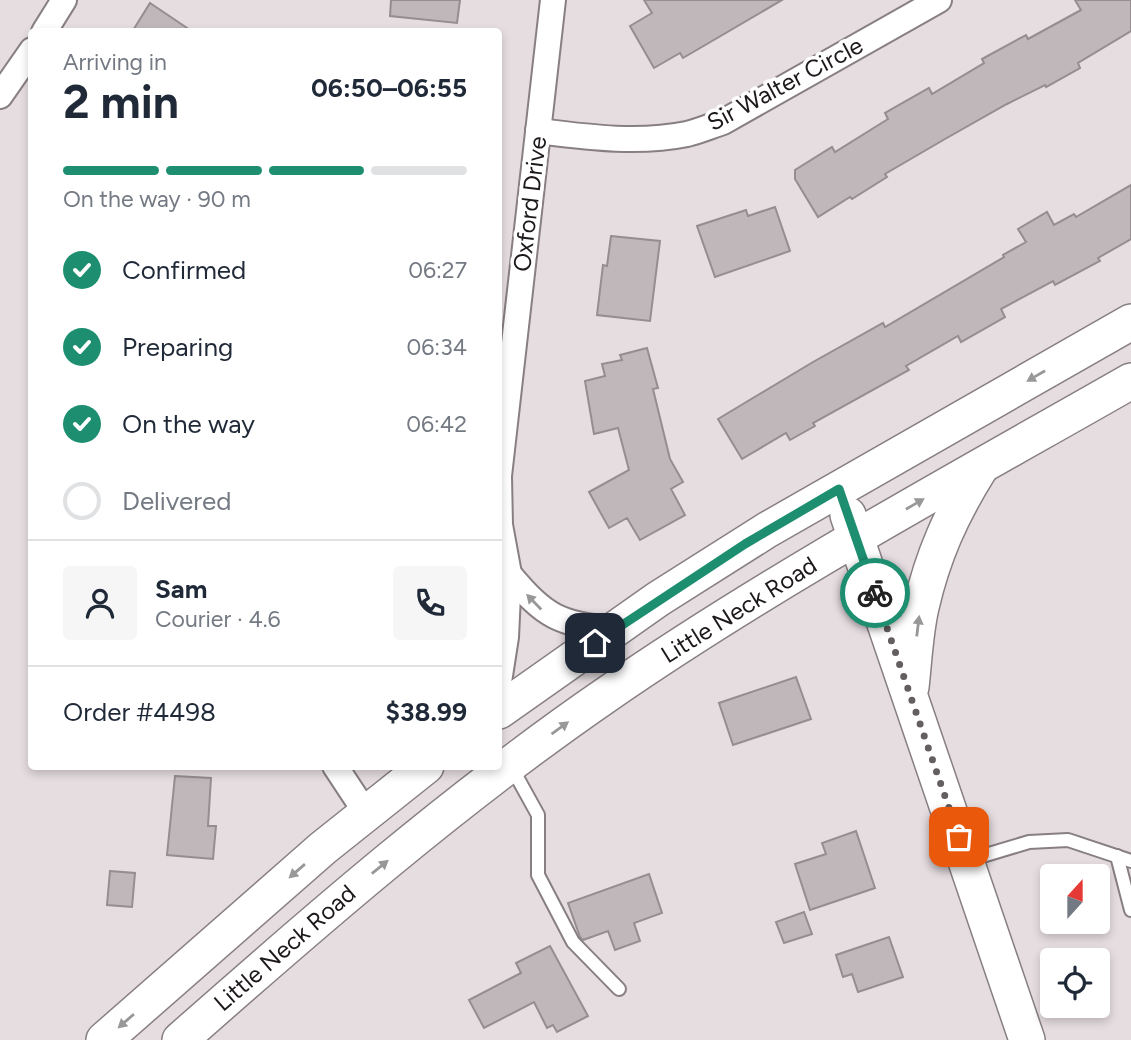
<!DOCTYPE html>
<html lang="en">
<head>
<meta charset="utf-8">
<style>
	body { margin:0; font-family:Figtree,sans-serif; background:#f6f6f7; color:#1f2937; height:100vh; display:flex; flex-direction:column; font-size:26px; white-space:nowrap }
	* { box-sizing:border-box; margin:0 }
	p { font-size:23px; color:#747a83 }
	.icon { flex:none; width:38px; height:38px; fill:none; stroke:currentColor; stroke-width:2; stroke-linecap:round; stroke-linejoin:round }
	.map { position:relative; flex:1; overflow:hidden }
	.drawer { position:absolute; left:28px; top:28px; width:474px; height:742px; display:flex; flex-direction:column; background:#fff; border-radius:7px; box-shadow:0 4px 10px #0003 }
	.drawer>* { flex:none }
	.needle { width:46px; rotate:21deg }
	.buttons { position:absolute; left:1040px; top:864px; display:grid; gap:14px }
	.buttons a { display:grid; place-items:center; width:70px; height:70px; border-radius:7px; background:#fff; box-shadow:0 4px 10px #0003; font-size:35px }
	.pin { position:absolute; display:grid; place-items:center; width:60px; height:60px; color:#fff; margin:-30px; border-radius:14px; box-shadow:0 4px 10px #0006 }
	.courier { position:absolute; display:grid; place-items:center; width:70px; height:70px; margin:-35px; border:5px solid #1d8f70; border-radius:50%; background:#fff; color:#222; box-shadow:0 2px 9px #0007 }
	.head em { font-style:normal; font-weight:700 }
	.head div { display:flex; flex-direction:column-reverse }
	.head { display:flex; align-items:center; justify-content:space-between; height:119px; padding:0 35px }
	h1 { font-size:46px; font-weight:700; line-height:52px }
	.bar { display:grid; grid-template-columns:repeat(4,1fr); gap:10px 7px; align-content:center; height:84px; padding:0 35px }
	.bar i { height:9px; border-radius:5px; background:#e0e1e3 }
	.bar .active { background:#1d8f70 }
	.bar p { grid-column:span 4 }
	.line { display:flex; align-items:center; gap:18px; padding:0 35px; border-top:2px solid #e0e1e3 }
	.line div { flex:1 }
	.round { display:grid; place-items:center; flex:none; width:74px; height:74px; border-radius:7px; background:#f6f6f7 }
	ol { padding:0 35px; list-style:none }
	li { display:flex; align-items:center; gap:21px; height:77px }
	li p { margin-inline-start:auto }
	li .icon { padding:7px; border-radius:50%; background:#1d8f70; color:#fff; stroke-width:4 }
	li:last-child { color:#747a83 }
	li i { width:38px; height:38px; border:4px solid #e0e1e3; border-radius:50% }
	.map>svg:first-child { display:block }
	.building { fill:#c0b7bb; stroke:#958d90; stroke-width:2 }
	.lines { fill:none; stroke-linecap:round; stroke-linejoin:round }
	.lane-casing { stroke:#887f83; stroke-width:16 }
	.street-casing { stroke:#887f83; stroke-width:28 }
	.secondary-casing { stroke:#887f83; stroke-width:38 }
	.lane { stroke:#fff; stroke-width:12 }
	.street { stroke:#fff; stroke-width:24 }
	.secondary { stroke:#fff; stroke-width:35 }
	.oneway { fill:#999898 }
	.done { stroke:#635e60; stroke-width:7; stroke-dasharray:0 12.6 }
	.route { stroke:#1d8f70; stroke-width:9 }
	.labels { text-anchor:middle; stroke-width:7; stroke-linejoin:round; paint-order:stroke }
	.street-label { font-size:24px; fill:#1d191b; stroke:#fff }
</style>
</head>
<body>
<div class="map">
<svg width="1131" height="1040" viewBox="0 0 1131 1040">
	<rect width="100%" height="100%" fill="#e6dde1"/>
	<!-- building -->
	<g class="building">
		<polygon points="391,0 460,0 457,23 390,16"/>
		<polygon points="644,0 782,0 683,58 680,53 654,68 630,26 652,13"/>
		<polygon points="1075,0 1131,0 1131,31 1078,63 1080,68 1046,87 1045,85 1007,104 945,139 885,174 887,177 852,199 850,197 818,217 795,179 795,170 832,147 835,152 888,119 885,113 929,88 932,94 984,63 982,59 1026,35 1028,39 1081,10"/>
		<polygon points="150,3 193,32 132,32"/>
		<polygon points="1131,185 1131,239 1098,258 1100,261 1055,285 1053,281 1001,309 1005,317 961,342 958,336 906,366 909,370 813,423 815,426 790,440 786,433 742,459 718,419 813,362 883,323 885,327 1004,257 1003,255 1026,242 1018,229 1047,212 1054,225 1074,214 1076,217"/>
		<polygon points="775,207 790,251 715,277 697,226 746,210 748,216"/>
		<polygon points="611,236 660,241 650,321 597,315 603,265 607,266"/>
		<polygon points="647,348 658,388 653,389 670,459 683,482 671,489 685,515 640,540 627,518 609,528 589,492 629,470 618,428 594,434 585,381 605,376 602,364 622,360 620,355"/>
		<polygon points="796,677 811,719 733,745 719,703"/>
		<polygon points="175,776 211,778 208,826 216,826 213,859 167,855"/>
		<polygon points="856,831 875,888 810,910 795,864 826,854 822,843"/>
		<polygon points="110,871 135,873 132,907 107,905"/>
		<polygon points="649,874 662,913 634,923 640,941 615,950 608,931 583,940 580,937 568,903"/>
		<polygon points="804,912 812,934 784,943 776,922"/>
		<polygon points="889,937 903,977 858,992 852,974 843,977 836,955"/>
		<polygon points="550,946 588,1016 557,1032 553,1025 547,1028 534,1002 484,1028 469,1000 521,973 516,963"/>
	</g>
	<g class="lines">
		<defs>
			<g id="lane">
				<polyline points="512,768 538,815 538,875 573,942 619,989"/>
				<polyline points="1117,856 1131,910"/>
				<polyline points="969,860 1029,842 1068,840 1131,861"/>
			</g>
			<g id="street">
				<polyline points="44,32 64,0"/>
				<polyline points="0,96 32,50"/>
				<path d="M538,131C587,137 638,144 687,134C699,131 711,126 723,122L939,0"/>
				<path d="M509,574C546,618 558,623 614,630"/>
				<polyline points="499,682 506,637 509,574 500,525 499,476 553,0"/>
				<polyline points="335,766 366,813"/>
			</g>
			<g id="secondary">
				<polyline points="848,515 1027,1040"/>
				<path d="M911,687C914,661 915,633 921,607C933,555 951,515 979,470"/>
				<polyline points="499,711 658,599 767,530 1131,322"/>
				<polyline points="104,1040 323,848 426,766"/>
				<path d="M180,1040C317,919 455,799 606,695C774,579 954,482 1131,381"/>
			</g>
		</defs>
		<!-- lane casing -->
		<use href="#lane" class="lane-casing"/>
		<!-- street casing -->
		<use href="#street" class="street-casing"/>
		<!-- secondary casing -->
		<use href="#secondary" class="secondary-casing"/>
		<!-- lane -->
		<use href="#lane" class="lane"/>
		<!-- street -->
		<use href="#street" class="street"/>
		<!-- secondary -->
		<use href="#secondary" class="secondary"/>
	</g>
	<!-- one-way arrows -->
	<defs><path id="oneway-solid" d="M-6-.8H1V-3.2L6.5 0L1 3.2V.8H-6Z" transform="scale(1.75)"/></defs>
	<g class="oneway">
		<use href="#oneway-solid" transform="translate(1036 376) rotate(150)"/>
		<use href="#oneway-solid" transform="translate(915 504) rotate(-30)"/>
		<use href="#oneway-solid" transform="translate(534 602) rotate(-134)"/>
		<use href="#oneway-solid" transform="translate(918 626) rotate(-83)"/>
		<use href="#oneway-solid" transform="translate(560 728) rotate(-36)"/>
		<use href="#oneway-solid" transform="translate(380 867) rotate(-39)"/>
		<use href="#oneway-solid" transform="translate(297 871) rotate(139)"/>
		<use href="#oneway-solid" transform="translate(126 1021) rotate(139)"/>
	</g>
	<g class="lines">
		<!-- done -->
		<polyline class="done" points="875,593 959,837"/>
		<!-- route -->
		<polyline class="route" points="595,643 745,544 839,489 875,593"/>
	</g>
	<g class="labels">
		<!-- street labels -->
		<g class="street-label">
			<text transform="translate(785 84) rotate(-28)" y="8">Sir Walter Circle</text>
			<text transform="translate(530 204) rotate(-83)" y="8">Oxford Drive</text>
			<text transform="translate(739 610) rotate(-32)" y="8">Little Neck Road</text>
			<text transform="translate(285 948) rotate(-41)" y="8">Little Neck Road</text>
		</g>
	</g>
</svg>
<div class="buttons">
<a><svg class="needle" viewBox="-14 -14 28 28"><path d="M0-13l5 13h-10z" fill="#e53935"/><path d="M0 13l5-13h-10z" fill="#747a83"/></svg></a>
<a><svg class="icon" aria-label="locate" viewBox="0 0 24 24"><circle cx="12" cy="12" r="6"/><path d="M12 2v4M12 18v4M2 12h4M18 12h4"/></svg></a>
</div>
<div class="pin" style="left:959px;top:837px;background:#ea580c"><svg class="icon" aria-label="bag" viewBox="0 0 24 24"><path d="M5 8h14l-1 12H6zM9 8a3 3 0 0 1 6 0"/></svg></div>
<div class="pin" style="left:595px;top:643px;background:#1f2937"><svg class="icon" aria-label="home" viewBox="0 0 24 24"><path d="M3 11l9-7 9 7M6 9v11h12V9"/></svg></div>
<div class="courier" style="left:875px;top:593px"><svg class="icon" aria-label="bike" viewBox="0 0 24 24"><circle cx="6" cy="16" r="4"/><circle cx="18" cy="16" r="4"/><path d="M6 16l4-8h5l3 8M10 8l3 8H6M13 5h3"/></svg></div>
<section class="drawer">
<div class="head"><div><h1>2 min</h1><p>Arriving in</p></div><em>06:50–06:55</em></div>
<div class="bar"><i class="active"></i><i class="active"></i><i class="active"></i><i></i><p>On the way · 90 m</p></div>
<ol>
<li><svg class="icon" aria-label="check" viewBox="0 0 24 24"><path d="M5 12l5 5 9-10"/></svg>Confirmed<p>06:27</p></li>
<li><svg class="icon" aria-label="check" viewBox="0 0 24 24"><path d="M5 12l5 5 9-10"/></svg>Preparing<p>06:34</p></li>
<li><svg class="icon" aria-label="check" viewBox="0 0 24 24"><path d="M5 12l5 5 9-10"/></svg>On the way<p>06:42</p></li>
<li><i></i>Delivered</li>
</ol>
<div class="line" style="height:126px"><a class="round"><svg class="icon" aria-label="person" viewBox="0 0 24 24"><circle cx="12" cy="8" r="4"/><path d="M4 21q1-7 8-7t8 7"/></svg></a><div><b>Sam</b><p>Courier · 4.6</p></div><a class="round"><svg class="icon" aria-label="phone" viewBox="0 0 24 24"><path d="M5 4h4l2 5-3 2q2 4 5 5l2-3 5 2v4C11 20 4 13 5 4z"/></svg></a></div>
<div class="line" style="height:91px"><div>Order #4498</div><b>$38.99</b></div>
</section>
</div>
</body>
</html>
